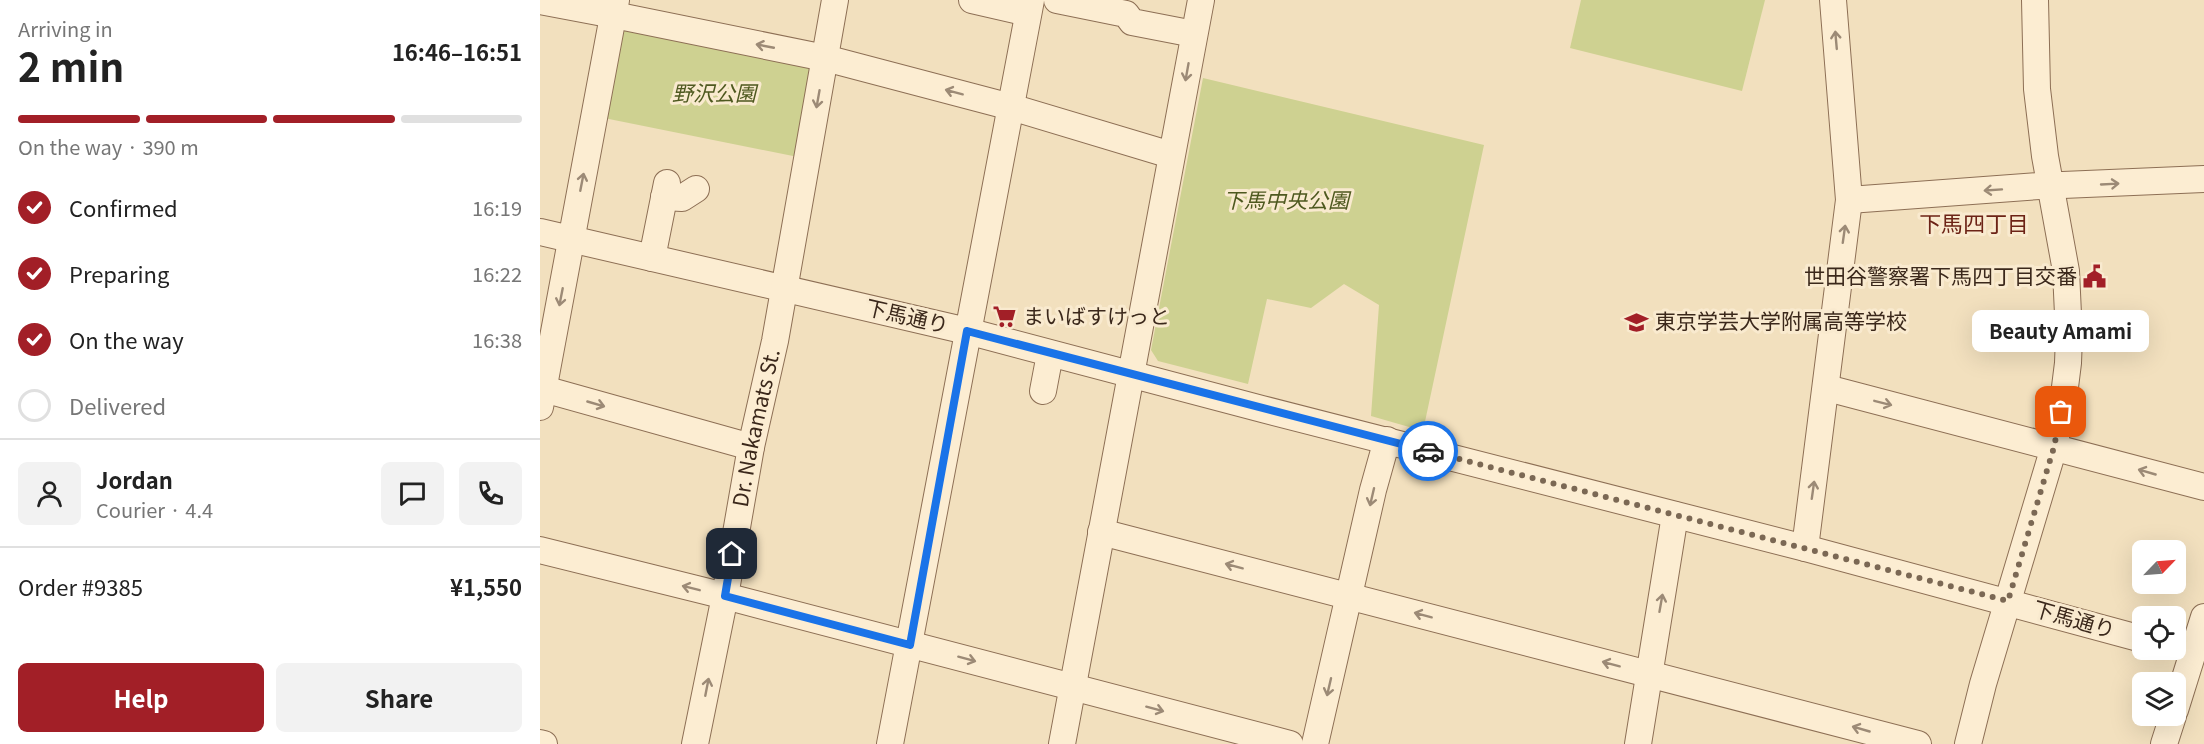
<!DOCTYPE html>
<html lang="en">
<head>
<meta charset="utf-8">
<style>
	body { margin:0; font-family:Georgia,"Noto Sans JP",serif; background:#f2f2f2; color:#222; height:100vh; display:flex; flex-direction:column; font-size:22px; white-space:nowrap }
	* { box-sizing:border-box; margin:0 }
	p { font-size:20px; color:#767676 }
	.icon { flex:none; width:33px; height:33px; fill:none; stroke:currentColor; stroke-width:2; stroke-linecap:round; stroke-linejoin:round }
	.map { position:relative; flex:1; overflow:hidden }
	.sheet { display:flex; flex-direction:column; background:#fff; width:540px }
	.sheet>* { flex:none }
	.needle { width:39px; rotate:65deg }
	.buttons { position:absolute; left:1592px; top:540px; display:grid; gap:12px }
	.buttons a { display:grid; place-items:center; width:54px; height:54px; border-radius:9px; background:#fff; box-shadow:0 6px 24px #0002; font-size:30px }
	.pin { position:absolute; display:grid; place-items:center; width:51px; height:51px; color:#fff; margin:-26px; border-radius:12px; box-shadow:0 3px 9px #0006 }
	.courier { position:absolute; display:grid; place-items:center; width:60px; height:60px; margin:-30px; border:4px solid #1a73e8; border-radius:50%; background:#fff; color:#222; box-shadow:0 2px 8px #0007 }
	.bubble { position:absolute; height:42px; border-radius:9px; background:#fff; box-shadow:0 6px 24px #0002; font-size:20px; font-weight:700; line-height:42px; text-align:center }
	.headline em { font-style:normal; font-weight:700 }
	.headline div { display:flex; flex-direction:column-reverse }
	.headline { display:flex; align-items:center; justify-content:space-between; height:102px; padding:0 18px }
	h1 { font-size:39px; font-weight:700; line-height:45px }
	.bar { display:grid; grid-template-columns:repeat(4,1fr); gap:9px 6px; align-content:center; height:72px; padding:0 18px }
	.bar i { height:8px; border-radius:4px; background:#e0e0e0 }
	.bar .selected { background:#a21f27 }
	.bar p { grid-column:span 4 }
	.line { display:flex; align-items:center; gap:15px; padding:0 18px; border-top:2px solid #e0e0e0 }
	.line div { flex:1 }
	.round { display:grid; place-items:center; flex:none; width:63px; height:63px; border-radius:9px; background:#f2f2f2 }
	ol { padding:0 18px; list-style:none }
	li { display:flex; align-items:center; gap:18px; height:66px }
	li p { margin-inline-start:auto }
	li .icon { padding:6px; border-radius:50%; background:#a21f27; color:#fff; stroke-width:4 }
	li:last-child { color:#767676 }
	li i { width:33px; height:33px; border:3px solid #e0e0e0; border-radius:50% }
	.button { display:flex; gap:12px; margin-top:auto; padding:12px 18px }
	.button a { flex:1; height:69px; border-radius:9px; background:#a21f27; color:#fff; font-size:24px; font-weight:700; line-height:69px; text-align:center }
	.button a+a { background:#f2f2f2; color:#222 }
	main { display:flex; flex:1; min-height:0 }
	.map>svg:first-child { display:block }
	.green { fill:#ced191 }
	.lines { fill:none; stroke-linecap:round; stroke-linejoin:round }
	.minor-casing { stroke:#8d6f55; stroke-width:28 }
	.minor { stroke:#fcedd2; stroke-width:26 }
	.oneway { stroke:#9c8a76 }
	.done { stroke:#7b6854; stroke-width:6; stroke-dasharray:0 10.8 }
	.route { stroke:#1a73e8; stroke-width:8 }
	.labels { text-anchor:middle; stroke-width:6; stroke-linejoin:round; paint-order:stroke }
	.park-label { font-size:21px; font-style:italic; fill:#4e591f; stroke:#f9eacf }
	.poi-label { font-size:21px; fill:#3b281b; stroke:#f9eacf; text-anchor:start }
	.street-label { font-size:21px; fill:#3b281b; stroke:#f9eacf }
	.neighbourhood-label { font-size:22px; fill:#6c2316; stroke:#f9eacf }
</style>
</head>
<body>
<main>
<section class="sheet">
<div class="headline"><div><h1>2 min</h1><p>Arriving in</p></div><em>16:46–16:51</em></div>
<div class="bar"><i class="selected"></i><i class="selected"></i><i class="selected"></i><i></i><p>On the way · 390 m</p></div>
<ol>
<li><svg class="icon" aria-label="check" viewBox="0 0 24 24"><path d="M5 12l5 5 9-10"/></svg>Confirmed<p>16:19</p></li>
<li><svg class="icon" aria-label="check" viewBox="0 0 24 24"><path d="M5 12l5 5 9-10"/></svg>Preparing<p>16:22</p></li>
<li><svg class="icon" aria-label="check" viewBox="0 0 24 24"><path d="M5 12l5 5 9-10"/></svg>On the way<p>16:38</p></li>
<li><i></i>Delivered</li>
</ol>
<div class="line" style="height:108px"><a class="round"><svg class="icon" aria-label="person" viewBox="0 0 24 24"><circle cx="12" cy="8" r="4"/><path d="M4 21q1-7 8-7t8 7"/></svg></a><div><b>Jordan</b><p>Courier · 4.4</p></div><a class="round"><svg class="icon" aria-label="chat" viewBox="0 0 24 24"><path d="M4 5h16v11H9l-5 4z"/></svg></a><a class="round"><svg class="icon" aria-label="phone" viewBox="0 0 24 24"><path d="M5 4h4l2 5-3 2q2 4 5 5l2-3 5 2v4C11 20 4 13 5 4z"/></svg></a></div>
<div class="line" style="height:78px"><div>Order #9385</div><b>¥1,550</b></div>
<div class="button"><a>Help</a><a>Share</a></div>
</section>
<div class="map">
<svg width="1664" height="744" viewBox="0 0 1664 744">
	<rect width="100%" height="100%" fill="#f2e0be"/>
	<!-- green -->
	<g class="green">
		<polygon points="1041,0 1225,0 1202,91 1030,48"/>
		<polygon points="82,28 275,68 258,157 64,118"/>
		<polygon points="663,78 944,145 883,431 831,416 839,305 804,284 771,308 727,299 708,384 618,361 611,350"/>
	</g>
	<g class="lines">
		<defs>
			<g id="minor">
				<polyline points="432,0 488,13"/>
				<polyline points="517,0 586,14 592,22 654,34"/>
				<polyline points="0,1 74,15 285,58 471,107 631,155"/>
				<polyline points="124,197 142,198 156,189"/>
				<polyline points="1309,200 1499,186 1664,179"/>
				<polyline points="0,232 427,331 722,409 1265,548 1602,639"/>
				<polyline points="112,258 127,183"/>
				<polyline points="0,388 211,447"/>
				<polyline points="1287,388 1664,487"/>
				<polyline points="503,391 510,354"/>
				<polyline points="0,407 76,0"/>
				<polyline points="561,532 1378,744"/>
				<polyline points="1265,548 1309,200 1293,0"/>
				<polyline points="0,550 185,596 750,744"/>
				<polyline points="1635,710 1664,617"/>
				<polyline points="0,743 4,744"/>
				<path id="s1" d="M155,744L185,596L211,447L235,341L295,0"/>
				<polyline points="350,744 491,0"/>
				<polyline points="522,744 661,0"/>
				<polyline points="775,744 833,490 847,440"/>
				<polyline points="1098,744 1135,515"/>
				<polyline points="1428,744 1443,684 1514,447 1524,395 1528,363 1529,336 1526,271 1505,156 1497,89 1495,0"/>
				<polyline points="1624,744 1633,716"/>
			</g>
		</defs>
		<!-- minor casing -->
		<use href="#minor" class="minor-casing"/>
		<!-- minor -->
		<use href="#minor" class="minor"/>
	</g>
	<!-- one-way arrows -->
	<defs><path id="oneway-shaft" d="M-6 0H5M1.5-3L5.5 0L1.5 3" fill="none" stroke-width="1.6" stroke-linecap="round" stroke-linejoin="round" transform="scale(1.5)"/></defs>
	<g class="oneway">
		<use href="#oneway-shaft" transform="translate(1296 40) rotate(-95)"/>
		<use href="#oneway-shaft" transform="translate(225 46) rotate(-169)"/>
		<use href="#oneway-shaft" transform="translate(647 72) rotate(100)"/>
		<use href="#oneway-shaft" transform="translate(414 92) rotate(-165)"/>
		<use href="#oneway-shaft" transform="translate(278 99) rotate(100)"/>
		<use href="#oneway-shaft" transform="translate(42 182) rotate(-79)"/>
		<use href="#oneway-shaft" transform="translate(1570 184) rotate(-3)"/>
		<use href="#oneway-shaft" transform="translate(1453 190) rotate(176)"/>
		<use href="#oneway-shaft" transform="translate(1304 234) rotate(-82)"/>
		<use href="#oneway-shaft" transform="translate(21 297) rotate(101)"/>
		<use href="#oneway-shaft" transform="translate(1343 403) rotate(14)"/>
		<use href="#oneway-shaft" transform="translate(56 404) rotate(16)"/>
		<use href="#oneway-shaft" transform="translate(1607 472) rotate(-164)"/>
		<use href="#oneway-shaft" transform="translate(1273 490) rotate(-82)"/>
		<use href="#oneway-shaft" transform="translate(832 497) rotate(103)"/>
		<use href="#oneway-shaft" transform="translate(694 566) rotate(-165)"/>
		<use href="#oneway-shaft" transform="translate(151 588) rotate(-166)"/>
		<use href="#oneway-shaft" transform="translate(1121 603) rotate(-80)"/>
		<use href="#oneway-shaft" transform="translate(883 615) rotate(-165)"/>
		<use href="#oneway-shaft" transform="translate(427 659) rotate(15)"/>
		<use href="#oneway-shaft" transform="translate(1071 664) rotate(-165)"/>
		<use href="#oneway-shaft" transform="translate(167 687) rotate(-79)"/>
		<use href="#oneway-shaft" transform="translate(789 687) rotate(103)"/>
		<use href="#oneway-shaft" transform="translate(615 709) rotate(15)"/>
		<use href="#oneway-shaft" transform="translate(1321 729) rotate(-164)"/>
	</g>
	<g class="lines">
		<!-- done -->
		<polyline class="done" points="888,451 1468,601 1514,447 1521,412"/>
		<!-- route -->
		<polyline class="route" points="192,554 185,596 370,645 427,331 888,451"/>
	</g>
	<!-- icons -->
	<defs>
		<symbol id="civic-bare" viewBox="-9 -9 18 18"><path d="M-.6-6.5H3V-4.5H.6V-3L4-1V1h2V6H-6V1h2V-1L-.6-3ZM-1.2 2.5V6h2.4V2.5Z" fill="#a21f27" stroke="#f9eacf" stroke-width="2.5" paint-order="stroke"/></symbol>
		<symbol id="supermarket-bare" viewBox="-9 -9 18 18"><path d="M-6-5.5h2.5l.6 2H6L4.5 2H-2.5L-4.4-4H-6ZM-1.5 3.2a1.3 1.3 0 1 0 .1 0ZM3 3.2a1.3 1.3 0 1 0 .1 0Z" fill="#a21f27" stroke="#f9eacf" stroke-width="2.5" paint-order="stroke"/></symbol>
		<symbol id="school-bare" viewBox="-9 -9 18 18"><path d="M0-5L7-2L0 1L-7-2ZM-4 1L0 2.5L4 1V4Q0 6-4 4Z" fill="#a21f27" stroke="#f9eacf" stroke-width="2.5" paint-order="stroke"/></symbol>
	</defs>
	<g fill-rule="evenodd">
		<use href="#civic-bare" x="1538" y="260" width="33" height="33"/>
		<use href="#supermarket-bare" x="448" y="300" width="33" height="33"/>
		<use href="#school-bare" x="1080" y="306" width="33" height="33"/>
	</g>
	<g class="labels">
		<!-- park labels -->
		<g class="park-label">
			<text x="174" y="101">野沢公園</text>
			<text x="746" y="208">下馬中央公園</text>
		</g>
		<!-- poi labels -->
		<g class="poi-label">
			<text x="1537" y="284" text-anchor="end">世田谷警察署下馬四丁目交番</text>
			<text x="483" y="324">まいばすけっと</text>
			<text x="1115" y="329">東京学芸大学附属高等学校</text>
		</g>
		<!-- street labels -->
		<g class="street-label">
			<text transform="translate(367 317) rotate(13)" y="7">下馬通り</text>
			<text dy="7" stroke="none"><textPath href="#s1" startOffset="322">Dr. Nakamats St.</textPath></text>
			<text transform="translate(1534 620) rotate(16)" y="7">下馬通り</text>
		</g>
		<!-- neighbourhood labels -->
		<g class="neighbourhood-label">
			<text x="1434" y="232">下馬四丁目</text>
		</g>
	</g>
</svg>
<div class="buttons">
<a><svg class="needle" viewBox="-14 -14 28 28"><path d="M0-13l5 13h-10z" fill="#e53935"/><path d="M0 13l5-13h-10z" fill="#767676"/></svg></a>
<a><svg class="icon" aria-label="locate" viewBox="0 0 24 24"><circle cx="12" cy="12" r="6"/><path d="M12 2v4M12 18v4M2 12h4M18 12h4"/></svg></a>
<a><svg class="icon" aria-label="layers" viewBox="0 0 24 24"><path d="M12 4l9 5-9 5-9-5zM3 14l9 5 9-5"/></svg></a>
</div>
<div class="pin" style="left:1521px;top:412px;background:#ea580c"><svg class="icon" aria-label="bag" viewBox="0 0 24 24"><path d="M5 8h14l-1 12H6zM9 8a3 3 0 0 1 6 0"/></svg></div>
<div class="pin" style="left:192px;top:554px;background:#1f2937"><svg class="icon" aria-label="home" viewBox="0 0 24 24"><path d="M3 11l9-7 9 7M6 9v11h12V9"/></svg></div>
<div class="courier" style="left:888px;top:451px"><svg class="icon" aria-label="car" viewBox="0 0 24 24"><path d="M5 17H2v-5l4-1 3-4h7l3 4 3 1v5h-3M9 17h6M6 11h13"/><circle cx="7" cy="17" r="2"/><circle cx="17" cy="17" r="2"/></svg></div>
<div class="bubble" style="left:1432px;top:310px;width:177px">Beauty Amami</div>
</div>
</main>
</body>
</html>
